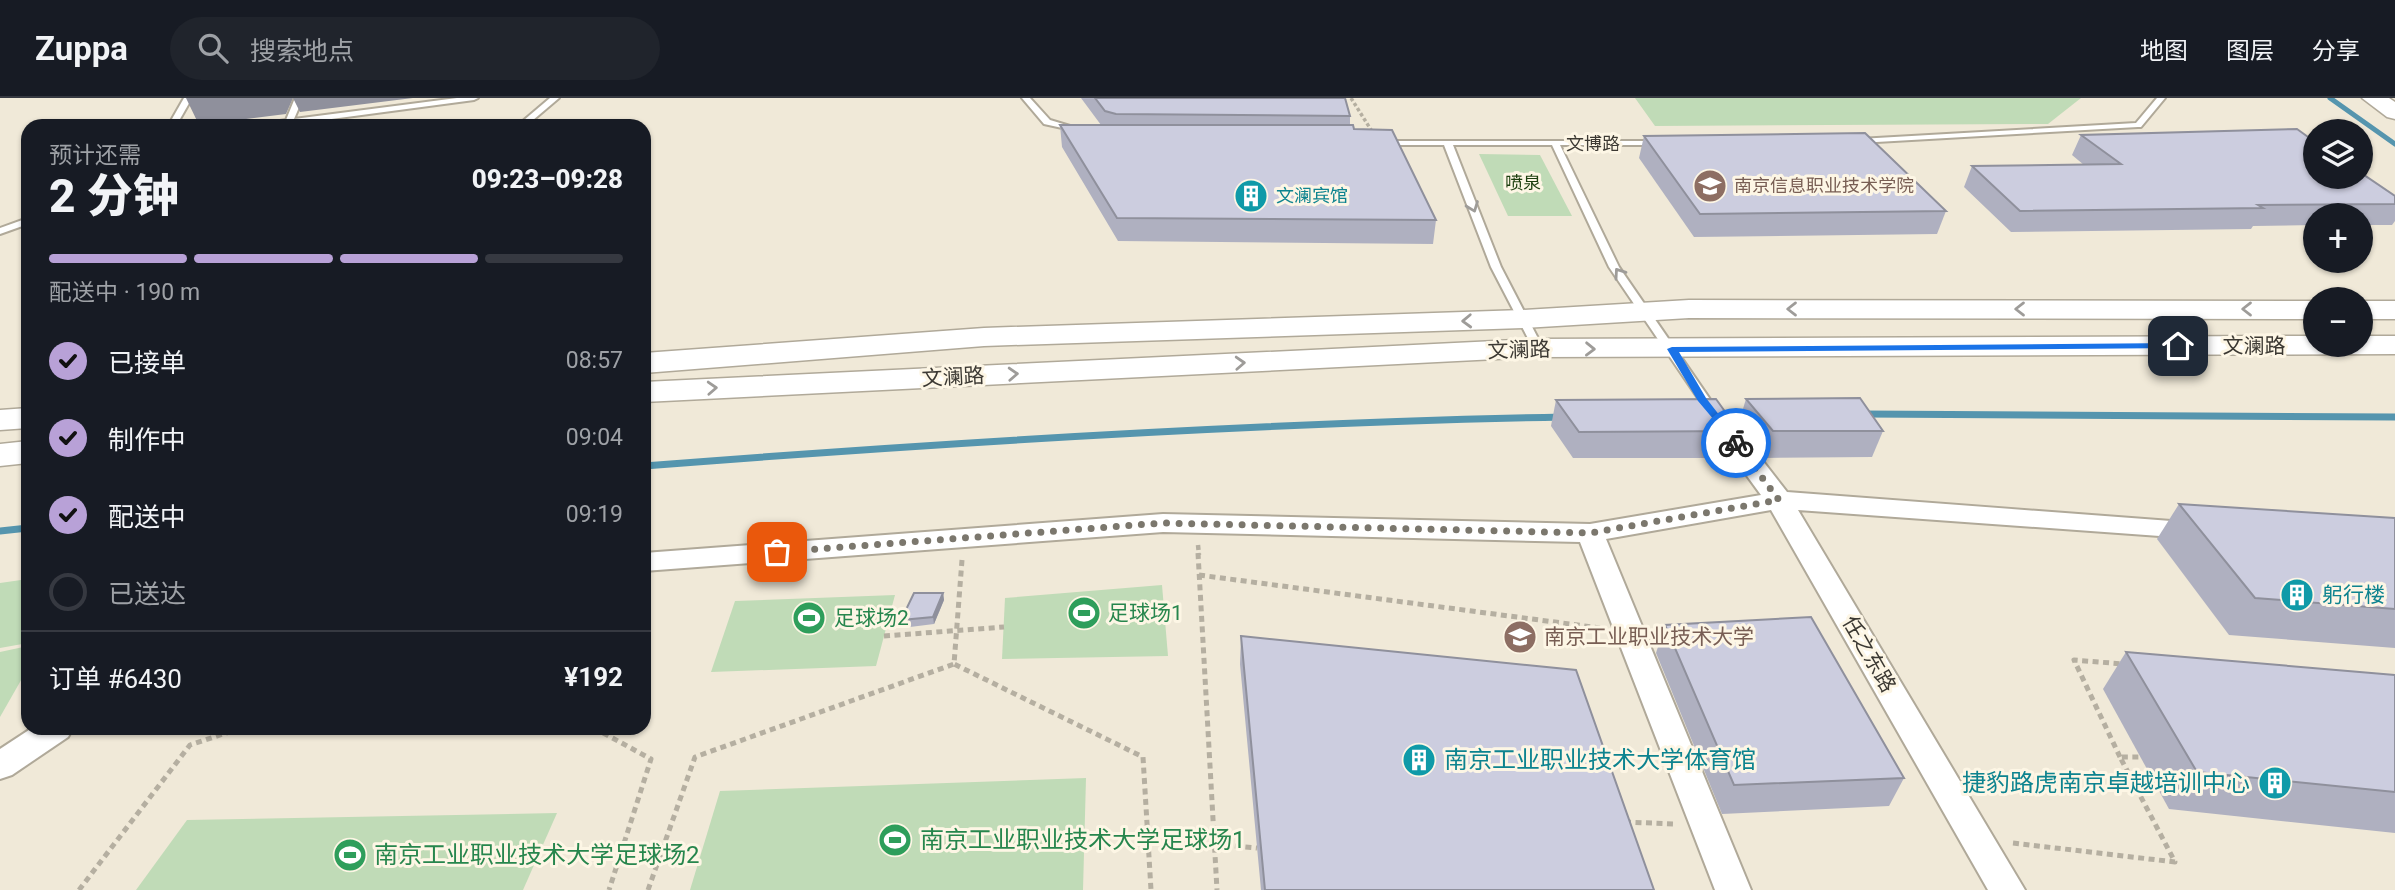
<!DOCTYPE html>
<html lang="zh">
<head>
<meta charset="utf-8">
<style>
	body { margin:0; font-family:Roboto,"Noto Sans SC",sans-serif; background:#20242c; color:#f1f3f6; height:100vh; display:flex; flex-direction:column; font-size:26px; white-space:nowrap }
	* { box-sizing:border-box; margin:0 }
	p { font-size:23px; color:#9ea1a6 }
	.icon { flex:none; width:38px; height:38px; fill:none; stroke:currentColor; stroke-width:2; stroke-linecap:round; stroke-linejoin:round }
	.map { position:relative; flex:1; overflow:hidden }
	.sheet { position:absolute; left:21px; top:21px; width:630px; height:616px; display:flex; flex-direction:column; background:#171b24; border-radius:21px; box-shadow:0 2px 5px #0004 }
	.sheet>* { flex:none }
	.fabs { position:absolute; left:2303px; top:21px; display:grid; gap:14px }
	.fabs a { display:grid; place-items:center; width:70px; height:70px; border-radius:50%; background:#171b24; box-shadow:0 2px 5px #0004; font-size:35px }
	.pin { position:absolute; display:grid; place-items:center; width:60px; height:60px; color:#fff; margin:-30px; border-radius:14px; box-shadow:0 4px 10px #0006 }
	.courier { position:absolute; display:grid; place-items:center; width:70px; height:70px; margin:-35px; border:5px solid #1a73e8; border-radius:50%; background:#fff; color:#222; box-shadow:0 2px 9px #0007 }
	.head em { font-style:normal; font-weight:800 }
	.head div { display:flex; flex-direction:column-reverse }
	.head { display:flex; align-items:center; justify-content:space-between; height:119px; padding:0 28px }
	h1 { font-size:46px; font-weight:800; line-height:52px }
	.bar { display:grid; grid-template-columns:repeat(4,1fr); gap:10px 7px; align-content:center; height:84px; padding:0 28px }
	.bar i { height:9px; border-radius:5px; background:#363941 }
	.bar .active { background:#b8a1d7 }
	.bar p { grid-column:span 4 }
	.line { display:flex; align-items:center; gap:18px; padding:0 28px; border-top:2px solid #363941 }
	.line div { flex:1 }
	ol { padding:0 28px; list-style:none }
	li { display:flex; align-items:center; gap:21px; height:77px }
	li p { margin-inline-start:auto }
	li .icon { padding:7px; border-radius:50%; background:#b8a1d7; color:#111; stroke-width:4 }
	li:last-child { color:#9ea1a6 }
	li i { width:38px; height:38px; border:4px solid #363941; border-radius:50% }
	header { display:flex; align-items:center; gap:42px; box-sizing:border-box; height:98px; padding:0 35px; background:#171b24; border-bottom:2px solid #363941 }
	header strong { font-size:33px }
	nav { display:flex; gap:38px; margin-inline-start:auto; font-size:24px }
	.search { width:490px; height:63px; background:#20242c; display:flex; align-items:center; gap:18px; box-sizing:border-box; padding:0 24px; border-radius:38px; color:#9ea1a6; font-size:26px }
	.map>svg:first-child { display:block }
	.green { fill:#c0dbb7 }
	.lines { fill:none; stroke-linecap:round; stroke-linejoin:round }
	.stream-far1 { stroke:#5595ae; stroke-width:5 }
	.stream { stroke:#5595ae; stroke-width:7 }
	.lane-casing { stroke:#b0a999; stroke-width:4 }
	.street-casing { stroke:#b0a999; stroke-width:4 }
	.secondary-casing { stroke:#b0a999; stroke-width:3 }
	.path-far2 { stroke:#b5afa1; stroke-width:3.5; stroke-dasharray:3.5 2.5; stroke-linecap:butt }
	.path-far1 { stroke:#b5afa1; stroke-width:4.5; stroke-dasharray:5 3.5; stroke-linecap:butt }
	.path { stroke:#b5afa1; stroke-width:5; stroke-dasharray:6 4.5; stroke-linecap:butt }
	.lane { fill:#fff; fill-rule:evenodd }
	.street { fill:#fff; fill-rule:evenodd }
	.secondary { fill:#fff; fill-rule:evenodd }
	.wall { fill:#afb0c0 }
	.shaded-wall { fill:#8f909c }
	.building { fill:#cccddf; stroke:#8f909c; stroke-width:2 }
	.oneway { stroke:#9e9c99 }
	.route { fill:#1a73e8 }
	.done { stroke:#7b776d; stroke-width:7; stroke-dasharray:0 12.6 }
	.labels { text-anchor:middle; stroke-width:6; stroke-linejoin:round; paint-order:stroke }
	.far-street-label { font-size:18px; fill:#3c3933; stroke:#fdf6e5 }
	.far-park-label { font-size:18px; fill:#1c3e0e; stroke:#fdf6e5 }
	.far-education-label { font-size:18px; fill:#785e54; stroke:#fdf6e5; text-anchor:start }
	.far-culture-label { font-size:18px; fill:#0d838f; stroke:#fdf6e5; text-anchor:start }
	.street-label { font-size:21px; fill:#3c3933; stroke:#fdf6e5 }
	.culture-label { font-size:21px; fill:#0d838f; stroke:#fdf6e5; text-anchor:start }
	.leisure-label { font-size:21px; fill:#27864d; stroke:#fdf6e5; text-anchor:start }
	.education-label { font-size:21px; fill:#785e54; stroke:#fdf6e5; text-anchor:start }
	.near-culture-label { font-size:24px; fill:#0d838f; stroke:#fdf6e5; text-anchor:start }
	.near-leisure-label { font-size:24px; fill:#27864d; stroke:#fdf6e5; text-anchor:start }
</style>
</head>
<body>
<header>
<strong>Zuppa</strong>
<div class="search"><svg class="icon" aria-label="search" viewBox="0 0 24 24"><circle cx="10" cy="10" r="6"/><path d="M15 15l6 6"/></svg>搜索地点</div>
<nav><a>地图</a><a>图层</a><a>分享</a></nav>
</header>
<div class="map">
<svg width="2395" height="792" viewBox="0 0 2395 792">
	<rect width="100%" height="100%" fill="#f0e9d8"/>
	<!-- green -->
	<g class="green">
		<polygon points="1635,0 2081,0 2048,26 1655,28"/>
		<polygon points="1479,56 1540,57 1572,118 1508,118"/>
		<polygon points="28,481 28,545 0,550 0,485"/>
		<polygon points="1162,487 1168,558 1002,561 1005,500"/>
		<polygon points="895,497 876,568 711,574 735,503"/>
		<polygon points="28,548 28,570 0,619 0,554"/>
		<polygon points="1086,680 1083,792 690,792 720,693"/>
		<polygon points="557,715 523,792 136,792 187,722"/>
	</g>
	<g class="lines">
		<!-- stream-far1 -->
		<polyline class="stream-far1" points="2330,0 2395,46"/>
		<!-- stream -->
		<g class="stream">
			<polyline points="1863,316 2395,319"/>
			<polyline points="1716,317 1752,316"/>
			<path d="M644,368C950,344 1257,325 1564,319"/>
			<polyline points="0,433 28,430"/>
		</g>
		<defs>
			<g id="lane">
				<polygon points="184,0 192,0 176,28 168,28"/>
				<polygon points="295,0 303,0 294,21 457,0 478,0 474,2 279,28 257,28 261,26 286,22"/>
				<polygon points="550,0 559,0 526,28 517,28"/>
				<polygon points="1022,0 1030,0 1050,22 1080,31 1076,33 1044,26"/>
				<polygon points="2157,0 2165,0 2141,29 2138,29 1859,45 1855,43 1859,41 2136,25"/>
				<polygon points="1380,43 1662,43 1662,47 1560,47 1619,169 1718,313 1716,315 1708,315 1609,169 1552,47 1453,47 1501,169 1543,250 1538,253 1533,250 1491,169 1444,47 1380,47"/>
				<polygon points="28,120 28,126 0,136 0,130"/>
			</g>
			<g id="street">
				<polygon points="1722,320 1731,322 1787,394 2211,426 2215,432 2211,438 2201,441 1798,412 2025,792 1988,792 1771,412 1606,441 1751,792 1715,792 1580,444 1163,434 644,473 644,455 1163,416 1590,426 1761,397 1710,327 1713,322"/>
				<polygon points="32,630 73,630 68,639 12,677 0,681 0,651"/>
			</g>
			<g id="secondary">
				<polygon points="2362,0 2389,0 2395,4 2395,21 2387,19"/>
				<polygon points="1689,202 2315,203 2315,221 1689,220 1523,230 984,248 644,275 644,255 984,230 1523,212"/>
				<rect x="2361" y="203" width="34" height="18"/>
				<polygon points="2315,238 2315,247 2361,247 2361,238 2395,238 2395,256 1538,259 644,304 644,284 1538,241"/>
				<polygon points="28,310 28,330 0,332 0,312"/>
				<polygon points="28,343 28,365 0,368 0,346"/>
			</g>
		</defs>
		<!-- lane casing -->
		<use href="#lane" class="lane-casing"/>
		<!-- street casing -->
		<use href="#street" class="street-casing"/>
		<!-- secondary casing -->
		<use href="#secondary" class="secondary-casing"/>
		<!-- path-far2 -->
		<polyline class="path-far2" points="1351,0 1373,35"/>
		<!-- path-far1 -->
		<polyline class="path-far1" points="1198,447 1199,457"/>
		<!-- path -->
		<g class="path">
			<polyline points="1198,455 1217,792"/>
			<polyline points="962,462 954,566 1143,659 1151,792"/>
			<polyline points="1199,477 1600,530"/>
			<polyline points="884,538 1004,529"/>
			<polyline points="594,630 651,661 609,792"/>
			<polyline points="2120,659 2074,562 2123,566"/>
			<polyline points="1625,724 1676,726"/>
			<polyline points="2013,745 2175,764 2120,659 2140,659"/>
			<polyline points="1214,746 1257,750"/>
			<polyline points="79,792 190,647 241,630"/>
			<polyline points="648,792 695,659 954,566"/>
		</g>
		<!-- lane -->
		<use href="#lane" class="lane"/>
		<!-- street -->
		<use href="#street" class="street"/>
		<!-- secondary -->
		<use href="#secondary" class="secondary"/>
	</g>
	<!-- wall -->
	<g class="wall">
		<polygon points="1081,0 1345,0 1350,18 1350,27 1436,122 1433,146 1118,143 1062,49 1060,27 1101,27"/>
		<polygon points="2081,37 2395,98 2395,123 2392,127 2361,127 2361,117 2315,117 2315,127 2253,128 2251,131 2011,134 1964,89 1972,68 2084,67 2072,57"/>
		<polygon points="1644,38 1946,113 1937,136 1694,139 1639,60"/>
		<polygon points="1746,301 1883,333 1872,359 1764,360 1738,327"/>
		<polygon points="1556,302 1739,333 1731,360 1573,360 1551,328"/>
		<polygon points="2179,406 2395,420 2395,550 2229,537 2157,441"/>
		<polygon points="943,495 944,502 934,526 902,530 901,522"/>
		<polygon points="1665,527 1904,680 1889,708 1722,716 1656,555"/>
		<polygon points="1241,538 1654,792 1261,792 1240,566"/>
		<polygon points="2126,554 2395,577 2395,735 2169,711 2103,591"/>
	</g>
	<!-- shaded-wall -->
	<g class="shaded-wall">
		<polygon points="186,0 413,0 300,14 293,0 286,16 199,27"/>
		<polygon points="943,495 944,502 934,526 933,519"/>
	</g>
	<!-- building -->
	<g class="building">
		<polygon points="1095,0 1345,0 1350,18 1116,16 1105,13"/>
		<polygon points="1060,27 1353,27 1354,31 1392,32 1436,122 1117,120"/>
		<polygon points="2297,31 2315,44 2315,79 2361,79 2361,75 2395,98 2395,106 2258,107 2263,110 2020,113 1972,68 2121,66 2081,37"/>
		<polygon points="1865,35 1946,113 1700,116 1644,38"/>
		<polygon points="1860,300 1883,333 1773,333 1746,301"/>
		<polygon points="1716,301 1739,333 1579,334 1556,302"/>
		<polygon points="2179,406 2395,420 2395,511 2255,500"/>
		<polygon points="914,495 943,495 933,519 901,522"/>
		<polygon points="1811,519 1904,680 1734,687 1665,527"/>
		<polygon points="1241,538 1576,572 1654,792 1265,792"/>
		<polygon points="2126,554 2395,577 2395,694 2197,674"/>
	</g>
	<!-- one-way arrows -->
	<defs><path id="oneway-chevron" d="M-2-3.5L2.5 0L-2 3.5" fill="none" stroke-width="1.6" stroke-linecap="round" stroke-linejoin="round" transform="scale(1.75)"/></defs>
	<g class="oneway">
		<use href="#oneway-chevron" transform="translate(1473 109) rotate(69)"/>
		<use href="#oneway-chevron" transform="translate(1619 175) rotate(-125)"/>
		<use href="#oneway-chevron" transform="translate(1792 211) rotate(-180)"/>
		<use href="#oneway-chevron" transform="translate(2020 211) rotate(-180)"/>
		<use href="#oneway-chevron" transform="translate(2247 211) rotate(-180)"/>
		<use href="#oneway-chevron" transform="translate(1467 223) rotate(178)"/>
		<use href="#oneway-chevron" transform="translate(1590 251) rotate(1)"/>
		<use href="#oneway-chevron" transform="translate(1240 265) rotate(-3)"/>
		<use href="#oneway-chevron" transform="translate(1013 276) rotate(-3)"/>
		<use href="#oneway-chevron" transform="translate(712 290) rotate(-3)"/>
	</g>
	<!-- route -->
	<polygon class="route" points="2178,245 2181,250 1679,254 1706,300 1741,345 1736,348 1698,303 1667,251 1672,249"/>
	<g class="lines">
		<!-- done -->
		<polyline class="done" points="777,454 1163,425 1590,435 1779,402 1736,345"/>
	</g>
	<!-- icons -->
	<defs>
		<symbol id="university-disc" viewBox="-11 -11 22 22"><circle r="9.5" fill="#8d6e63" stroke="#fdf6e5"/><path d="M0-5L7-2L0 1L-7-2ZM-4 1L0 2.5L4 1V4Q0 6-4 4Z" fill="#fff"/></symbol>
		<symbol id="building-disc" viewBox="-11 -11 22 22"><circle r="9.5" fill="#0f9aa8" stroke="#fdf6e5"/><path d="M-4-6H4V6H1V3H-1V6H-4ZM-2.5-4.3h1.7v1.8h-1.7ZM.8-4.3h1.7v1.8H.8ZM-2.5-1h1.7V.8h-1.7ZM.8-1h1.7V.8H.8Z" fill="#fff"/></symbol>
		<symbol id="stadium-disc" viewBox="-11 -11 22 22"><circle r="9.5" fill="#2e9e5b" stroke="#fdf6e5"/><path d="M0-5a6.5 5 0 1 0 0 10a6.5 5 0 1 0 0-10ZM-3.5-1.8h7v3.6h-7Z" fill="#fff"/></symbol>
	</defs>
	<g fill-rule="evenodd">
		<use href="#university-disc" x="1691" y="69" width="38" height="38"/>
		<use href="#building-disc" x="1232" y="79" width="38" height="38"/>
		<use href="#building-disc" x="2278" y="478" width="38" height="38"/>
		<use href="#stadium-disc" x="1065" y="496" width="38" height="38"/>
		<use href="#stadium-disc" x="790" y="501" width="38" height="38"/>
		<use href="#university-disc" x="1501" y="520" width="38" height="38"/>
		<use href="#building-disc" x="1400" y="643" width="38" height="38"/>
		<use href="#building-disc" x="2256" y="666" width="38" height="38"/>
		<use href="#stadium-disc" x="876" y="723" width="38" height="38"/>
		<use href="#stadium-disc" x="331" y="738" width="38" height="38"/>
	</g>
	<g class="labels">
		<!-- far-street labels -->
		<g class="far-street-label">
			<text x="1593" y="52">文博路</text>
		</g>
		<!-- far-park labels -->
		<g class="far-park-label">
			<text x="1523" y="91">喷泉</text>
		</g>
		<!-- far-education labels -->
		<g class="far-education-label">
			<text x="1734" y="94">南京信息职业技术学院</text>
		</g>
		<!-- far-culture labels -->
		<g class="far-culture-label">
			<text x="1276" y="104">文澜宾馆</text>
		</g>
		<!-- street labels -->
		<g class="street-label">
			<text x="2254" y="255">文澜路</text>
			<text transform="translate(1519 252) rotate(-2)" y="7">文澜路</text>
			<text transform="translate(953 279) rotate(-3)" y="7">文澜路</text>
			<text transform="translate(1869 556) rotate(60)" y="7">任之东路</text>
		</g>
		<!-- culture labels -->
		<g class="culture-label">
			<text x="2322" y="504">躬行楼</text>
		</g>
		<!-- leisure labels -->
		<g class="leisure-label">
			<text x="1108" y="522">足球场1</text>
			<text x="834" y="527">足球场2</text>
		</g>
		<!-- education labels -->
		<g class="education-label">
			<text x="1544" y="546">南京工业职业技术大学</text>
		</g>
		<!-- near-culture labels -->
		<g class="near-culture-label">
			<text x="1444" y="670">南京工业职业技术大学体育馆</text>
			<text x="2250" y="693" text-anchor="end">捷豹路虎南京卓越培训中心</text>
		</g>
		<!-- near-leisure labels -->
		<g class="near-leisure-label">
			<text x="920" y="750">南京工业职业技术大学足球场1</text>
			<text x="374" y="765">南京工业职业技术大学足球场2</text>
		</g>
	</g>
</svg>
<div class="fabs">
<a><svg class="icon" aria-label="layers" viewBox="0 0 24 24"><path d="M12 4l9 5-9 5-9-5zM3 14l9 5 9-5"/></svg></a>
<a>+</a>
<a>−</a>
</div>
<div class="pin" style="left:777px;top:454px;background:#ea580c"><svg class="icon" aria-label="bag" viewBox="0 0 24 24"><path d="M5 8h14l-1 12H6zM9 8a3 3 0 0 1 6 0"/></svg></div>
<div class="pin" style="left:2178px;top:248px;background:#1f2937"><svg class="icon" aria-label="home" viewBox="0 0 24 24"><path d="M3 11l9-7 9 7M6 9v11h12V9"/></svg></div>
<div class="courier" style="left:1736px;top:345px"><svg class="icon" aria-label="bike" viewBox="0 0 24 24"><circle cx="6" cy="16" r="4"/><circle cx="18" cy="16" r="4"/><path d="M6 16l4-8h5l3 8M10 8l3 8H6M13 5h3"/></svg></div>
<section class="sheet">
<div class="head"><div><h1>2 分钟</h1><p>预计还需</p></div><em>09:23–09:28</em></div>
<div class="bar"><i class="active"></i><i class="active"></i><i class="active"></i><i></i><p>配送中 · 190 m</p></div>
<ol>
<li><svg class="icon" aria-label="check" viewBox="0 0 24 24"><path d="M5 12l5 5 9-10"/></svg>已接单<p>08:57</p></li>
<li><svg class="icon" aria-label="check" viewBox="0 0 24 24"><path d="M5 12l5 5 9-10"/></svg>制作中<p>09:04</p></li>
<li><svg class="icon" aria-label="check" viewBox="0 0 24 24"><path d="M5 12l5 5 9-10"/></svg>配送中<p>09:19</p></li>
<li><i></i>已送达</li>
</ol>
<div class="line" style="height:91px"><div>订单 #6430</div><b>¥192</b></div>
</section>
</div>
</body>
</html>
